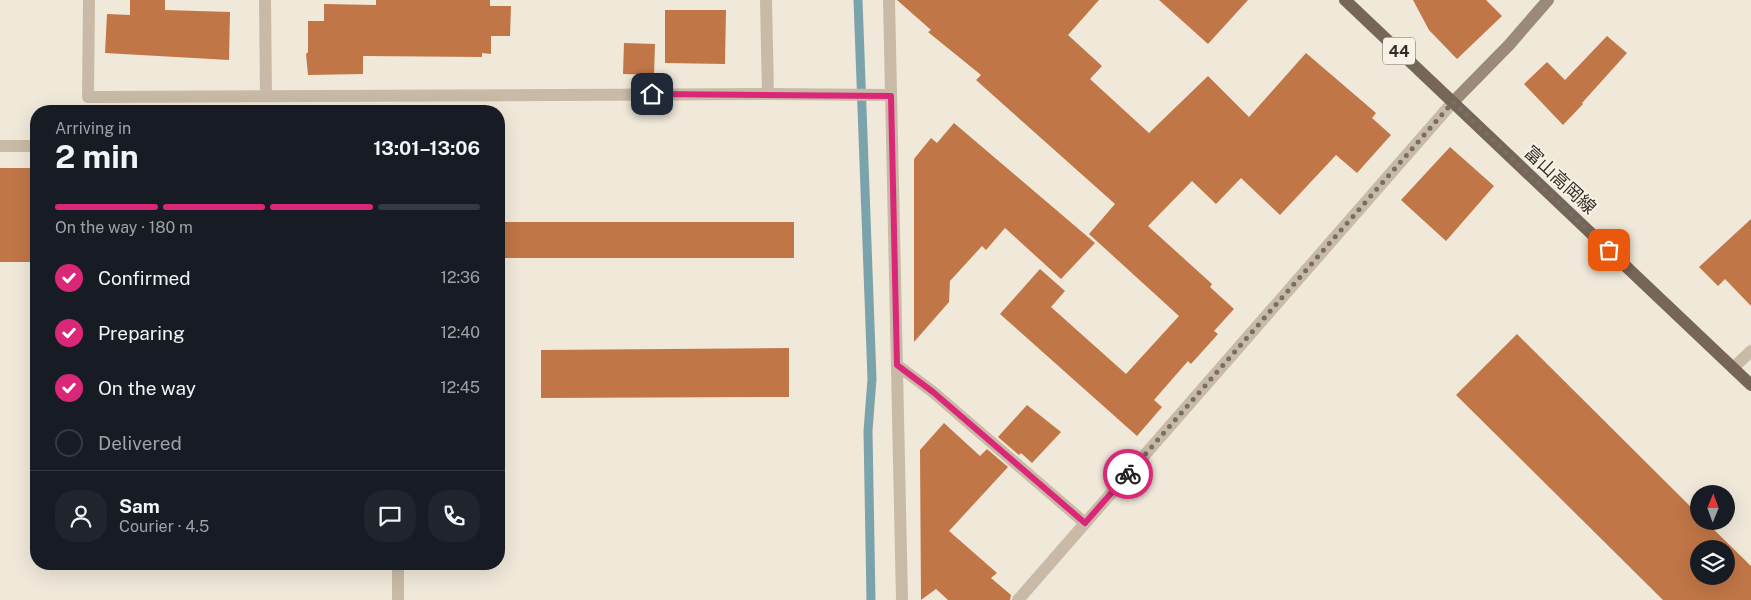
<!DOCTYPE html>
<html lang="en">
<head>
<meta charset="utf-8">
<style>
	body { margin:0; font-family:"Public Sans","Noto Sans JP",sans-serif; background:#20242c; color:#f1f3f6; height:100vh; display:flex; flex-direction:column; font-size:19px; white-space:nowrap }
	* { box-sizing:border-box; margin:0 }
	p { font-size:16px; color:#9ea1a6 }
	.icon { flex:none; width:28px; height:28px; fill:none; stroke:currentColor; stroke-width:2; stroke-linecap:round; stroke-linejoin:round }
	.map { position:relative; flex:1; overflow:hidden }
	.drawer { position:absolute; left:30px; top:105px; width:475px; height:465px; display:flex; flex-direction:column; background:#171b24; border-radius:20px; box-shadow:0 5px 20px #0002 }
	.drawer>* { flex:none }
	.needle { width:32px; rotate:1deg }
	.fabs { position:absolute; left:1690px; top:485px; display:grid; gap:10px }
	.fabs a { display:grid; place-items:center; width:45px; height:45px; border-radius:50%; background:#171b24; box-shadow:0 5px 20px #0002; font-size:25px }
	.pin { position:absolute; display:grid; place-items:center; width:42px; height:42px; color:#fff; margin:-21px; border-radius:10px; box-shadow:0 2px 8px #0006 }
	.courier { position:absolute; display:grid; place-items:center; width:50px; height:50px; margin:-25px; border:4px solid #db2777; border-radius:50%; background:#fff; color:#222; box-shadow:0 1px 6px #0007 }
	.headline em { font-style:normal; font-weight:700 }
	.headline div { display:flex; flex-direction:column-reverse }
	.headline { display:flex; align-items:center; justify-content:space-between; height:85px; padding:0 25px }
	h1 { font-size:32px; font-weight:700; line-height:38px }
	.bar { display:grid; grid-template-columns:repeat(4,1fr); gap:8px 5px; align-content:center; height:60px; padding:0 25px }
	.bar i { height:6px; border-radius:4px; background:#363941 }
	.bar .active { background:#db2777 }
	.bar p { grid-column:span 4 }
	.line { display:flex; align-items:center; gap:12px; padding:0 25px; border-top:1px solid #363941 }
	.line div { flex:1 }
	.round { display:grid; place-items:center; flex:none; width:52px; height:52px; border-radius:20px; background:#20242c }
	ol { padding:0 25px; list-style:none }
	li { display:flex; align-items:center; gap:15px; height:55px }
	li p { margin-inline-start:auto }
	li .icon { padding:5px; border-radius:50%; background:#db2777; color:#fff; stroke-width:4 }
	li:last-child { color:#9ea1a6 }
	li i { width:28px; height:28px; border:2px solid #363941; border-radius:50% }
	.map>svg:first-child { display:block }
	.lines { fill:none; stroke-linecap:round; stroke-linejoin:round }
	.stream { stroke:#7aa3ac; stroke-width:9 }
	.building { fill:#c17647; fill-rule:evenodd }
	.lane { stroke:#c8baa6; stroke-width:12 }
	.street { stroke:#c8baa6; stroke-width:12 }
	.secondary { stroke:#9b8a78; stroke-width:12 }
	.primary { stroke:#766658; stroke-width:12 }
	.done { stroke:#766f66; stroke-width:5; stroke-dasharray:0 9 }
	.route { stroke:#db2777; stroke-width:6 }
	.labels { text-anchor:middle; stroke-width:4; stroke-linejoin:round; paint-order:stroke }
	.shield { fill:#f8f2e6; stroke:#6f6860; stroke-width:1 }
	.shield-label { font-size:16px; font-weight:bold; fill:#342d27 }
	.street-label { font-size:18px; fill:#342d27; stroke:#f8f2e6 }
</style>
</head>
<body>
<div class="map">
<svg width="1751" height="600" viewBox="0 0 1751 600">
	<rect width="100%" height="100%" fill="#f0e9da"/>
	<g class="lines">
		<!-- stream -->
		<polyline class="stream" points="858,0 872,379 868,431 871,600"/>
	</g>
	<!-- building -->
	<g class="building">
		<polygon points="130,0 165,0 165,10 230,12 229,60 105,53 107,14 130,15"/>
		<polygon points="376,0 490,0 490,6 511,6 510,36 491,36 491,54 482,53 482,57 363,56 363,74 308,75 306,54 308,52 308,21 324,21 324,4 376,5"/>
		<polygon points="897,0 1099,0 1068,35 1102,66 1090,79 1149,133 1208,76 1249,117 1306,53 1376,113 1372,118 1391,135 1357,173 1336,155 1280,215 1241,178 1216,204 1192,181 1148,226 1212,284 1210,287 1234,309 1214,331 1218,334 1191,364 1188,361 1154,400 1162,407 1137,436 1000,314 1040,269 1065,291 1051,307 1126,374 1179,316 1089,234 1115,204 976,80 981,75 928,32 931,30"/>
		<polygon points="1159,0 1248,0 1208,44"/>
		<polygon points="1413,0 1486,0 1502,16 1457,59 1429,30"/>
		<polygon points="665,10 726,10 725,64 665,63"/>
		<polygon points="1607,36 1627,53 1582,103 1583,104 1563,125 1524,84 1547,62 1565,80"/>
		<polygon points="624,43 655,44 654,75 623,74"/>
		<polygon points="954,123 1095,243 1061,279 1005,228 986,250 982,246 950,281 949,302 914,342 914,159 931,138 937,143"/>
		<polygon points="1450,147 1494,186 1446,241 1401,200"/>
		<rect x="0" y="168" width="36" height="94"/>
		<polygon points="1751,219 1751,306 1725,279 1718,286 1699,267"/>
		<rect x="499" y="222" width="295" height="36"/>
		<path d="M1517,334L1699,515V521H1705L1751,566V600H1663L1456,395ZM1699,549H1726V576H1699Z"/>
		<polygon points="789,348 789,397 541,398 541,350"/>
		<polygon points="1027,405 1061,432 1032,463 1021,453 1019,455 998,437"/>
		<polygon points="944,423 980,456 987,449 1008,467 949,531 997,573 991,578 1011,595 1010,600 948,600 936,589 921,600 920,450"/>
	</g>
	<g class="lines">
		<!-- lane -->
		<g class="lane">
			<polyline points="0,146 36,146"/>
			<polyline points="398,564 398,600"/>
		</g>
		<!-- street -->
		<g class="street">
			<polyline points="89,0 88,97 768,94 891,95"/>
			<polyline points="265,0 266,96"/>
			<polyline points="766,0 768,94"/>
			<polyline points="889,0 902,600"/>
			<polyline points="897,365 933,392 1085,523"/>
			<polyline points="1733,368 1751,351"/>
			<polyline points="1018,600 1453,102"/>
		</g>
		<!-- secondary -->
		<polyline class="secondary" points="1453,102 1509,45 1548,0"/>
		<!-- primary -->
		<polyline class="primary" points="1345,0 1751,385"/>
	</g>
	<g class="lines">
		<!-- done -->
		<polyline class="done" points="1128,474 1453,102 1609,250"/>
		<!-- route -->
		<polyline class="route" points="652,94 891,96 897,365 933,392 1085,523 1128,474"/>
	</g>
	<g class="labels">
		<!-- shield labels -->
		<rect class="shield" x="1383" y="37.5" width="32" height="27" rx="4"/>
		<g class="shield-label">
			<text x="1399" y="57">44</text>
		</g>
		<!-- street labels -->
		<g class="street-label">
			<text transform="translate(1560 180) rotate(43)" y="6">富山高岡線</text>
		</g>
	</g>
</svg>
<div class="fabs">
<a><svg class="needle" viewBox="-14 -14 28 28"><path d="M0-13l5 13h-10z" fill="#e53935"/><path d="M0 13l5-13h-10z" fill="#9ea1a6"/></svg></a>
<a><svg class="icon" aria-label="layers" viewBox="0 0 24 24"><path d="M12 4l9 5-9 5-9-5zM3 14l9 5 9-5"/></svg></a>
</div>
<div class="pin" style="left:1609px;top:250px;background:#ea580c"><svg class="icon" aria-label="bag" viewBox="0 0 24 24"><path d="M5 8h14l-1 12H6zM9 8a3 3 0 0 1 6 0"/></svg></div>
<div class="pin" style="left:652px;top:94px;background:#1f2937"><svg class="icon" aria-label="home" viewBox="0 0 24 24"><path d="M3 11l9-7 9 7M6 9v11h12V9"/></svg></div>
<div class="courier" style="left:1128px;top:474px"><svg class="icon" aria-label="bike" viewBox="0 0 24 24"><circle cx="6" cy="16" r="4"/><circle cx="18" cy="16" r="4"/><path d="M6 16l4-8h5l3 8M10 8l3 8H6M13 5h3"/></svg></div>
<section class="drawer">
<div class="headline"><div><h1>2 min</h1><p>Arriving in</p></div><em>13:01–13:06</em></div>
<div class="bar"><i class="active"></i><i class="active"></i><i class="active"></i><i></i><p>On the way · 180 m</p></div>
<ol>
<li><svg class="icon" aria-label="check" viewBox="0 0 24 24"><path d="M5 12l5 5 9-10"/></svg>Confirmed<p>12:36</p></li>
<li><svg class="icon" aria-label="check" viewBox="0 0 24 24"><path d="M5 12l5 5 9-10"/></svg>Preparing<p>12:40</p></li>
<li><svg class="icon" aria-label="check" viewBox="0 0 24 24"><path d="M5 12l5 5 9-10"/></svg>On the way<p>12:45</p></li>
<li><i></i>Delivered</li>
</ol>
<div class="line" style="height:90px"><a class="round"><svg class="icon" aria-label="person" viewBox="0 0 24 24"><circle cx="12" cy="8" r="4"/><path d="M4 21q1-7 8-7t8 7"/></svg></a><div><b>Sam</b><p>Courier · 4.5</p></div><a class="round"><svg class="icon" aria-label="chat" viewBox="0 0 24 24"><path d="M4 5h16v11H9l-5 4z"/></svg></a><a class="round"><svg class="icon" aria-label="phone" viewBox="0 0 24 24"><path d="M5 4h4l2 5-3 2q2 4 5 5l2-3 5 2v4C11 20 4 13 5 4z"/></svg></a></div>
</section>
</div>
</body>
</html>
